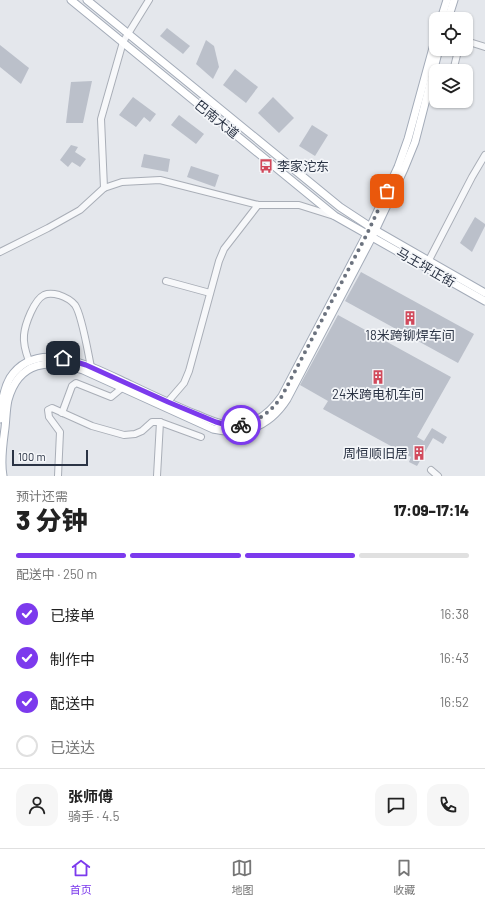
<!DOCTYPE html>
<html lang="zh">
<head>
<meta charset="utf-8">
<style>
	body { margin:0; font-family:Barlow,"Noto Sans SC",sans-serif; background:#f6f6f6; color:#222; height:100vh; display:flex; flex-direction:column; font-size:15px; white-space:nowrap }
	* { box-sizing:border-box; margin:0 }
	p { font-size:13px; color:#767676 }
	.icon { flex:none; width:22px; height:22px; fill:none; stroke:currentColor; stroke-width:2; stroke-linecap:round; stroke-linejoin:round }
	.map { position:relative; height:476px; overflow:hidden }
	.details { display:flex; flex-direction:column; background:#fff; flex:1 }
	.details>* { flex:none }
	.fabs { position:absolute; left:429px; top:12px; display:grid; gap:8px }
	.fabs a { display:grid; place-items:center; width:44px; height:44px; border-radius:8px; background:#fff; box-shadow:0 1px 3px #0004; font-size:20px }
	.scale { position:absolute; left:12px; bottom:10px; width:76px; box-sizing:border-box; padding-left:4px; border:2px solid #2b3445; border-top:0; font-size:11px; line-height:14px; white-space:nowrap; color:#2b3445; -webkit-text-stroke:3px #f4f6f9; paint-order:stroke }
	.pin { position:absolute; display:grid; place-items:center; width:34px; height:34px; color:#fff; margin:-17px; border-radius:8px; box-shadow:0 2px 6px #0006 }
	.courier { position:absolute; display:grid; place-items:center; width:40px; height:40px; margin:-20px; border:3px solid #7c3aed; border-radius:50%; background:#fff; color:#222; box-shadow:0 1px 5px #0007 }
	.overview em { font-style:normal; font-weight:800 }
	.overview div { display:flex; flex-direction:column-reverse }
	.overview { display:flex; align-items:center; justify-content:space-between; height:68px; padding:0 16px }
	h1 { font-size:26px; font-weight:800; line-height:30px }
	.bar { display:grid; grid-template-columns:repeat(4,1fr); gap:6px 4px; align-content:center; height:48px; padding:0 16px }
	.bar i { height:5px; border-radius:3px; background:#e0e0e0 }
	.bar .current { background:#7c3aed }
	.bar p { grid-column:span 4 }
	.line { display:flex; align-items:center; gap:10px; padding:0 16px; border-top:1px solid #e0e0e0 }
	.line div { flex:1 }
	.round { display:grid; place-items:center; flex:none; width:42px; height:42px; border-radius:12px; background:#f6f6f6 }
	ol { padding:0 16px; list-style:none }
	li { display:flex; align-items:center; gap:12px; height:44px }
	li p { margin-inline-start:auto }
	li .icon { padding:4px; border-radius:50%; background:#7c3aed; color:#fff; stroke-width:4 }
	li:last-child { color:#767676 }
	li i { width:22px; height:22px; border:2px solid #e0e0e0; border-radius:50% }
	.tab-bar { display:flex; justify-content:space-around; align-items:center; height:56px; border-top:1px solid #e0e0e0; background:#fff; font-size:11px; color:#767676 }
	.tab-bar a { display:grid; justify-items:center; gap:2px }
	.tab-bar .current { color:#7c3aed }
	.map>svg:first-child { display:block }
	.building { fill:#bbc0ca }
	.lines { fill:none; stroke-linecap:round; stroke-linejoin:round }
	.minor-casing { stroke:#a9aeb7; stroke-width:8 }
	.major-casing { stroke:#a3abb8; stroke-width:9 }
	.minor { stroke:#f7f8fa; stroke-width:6 }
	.major { stroke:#fff; stroke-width:7 }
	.done { stroke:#6c737f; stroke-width:4; stroke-dasharray:0 7.2 }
	.route { stroke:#7c3aed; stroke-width:5 }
	.labels { text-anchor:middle; stroke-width:3.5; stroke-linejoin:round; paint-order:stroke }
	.street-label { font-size:13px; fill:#2b3445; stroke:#f4f6f9 }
	.poi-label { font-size:13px; fill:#2b3445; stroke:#f4f6f9 }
</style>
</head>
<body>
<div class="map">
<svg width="485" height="476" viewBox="0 0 485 476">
	<rect width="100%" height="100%" fill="#e4e7ec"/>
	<!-- building -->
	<g class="building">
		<polygon points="167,28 190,46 183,54 160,36"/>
		<polygon points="206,40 214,46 219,67 213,79 196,64"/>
		<polygon points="0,45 29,68 21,84 0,67"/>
		<polygon points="235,69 258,87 246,103 223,85"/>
		<polygon points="92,81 83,123 66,123 71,82"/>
		<polygon points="133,97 156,114 150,122 144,117 136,127 119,115"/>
		<polygon points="273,97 294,118 279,133 258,113"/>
		<polygon points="179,115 204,134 196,144 171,125"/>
		<polygon points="312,125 328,135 315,156 299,146"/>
		<polygon points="71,145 78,147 75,152 86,159 80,167 72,162 68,167 60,160"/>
		<polygon points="144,154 170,159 168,172 141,167"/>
		<polygon points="191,166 219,175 215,187 187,177"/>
		<polygon points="475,217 485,224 485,226 472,252 460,243"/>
		<polygon points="361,272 474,334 458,363 345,301"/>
		<polygon points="338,315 451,377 417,437 424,441 432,428 447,437 443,444 433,438 417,466 409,462 411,457 323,409 328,401 300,385"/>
	</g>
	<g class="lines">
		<defs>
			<g id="minor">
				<polyline points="466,41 485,47"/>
				<polyline points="453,71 457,55 453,49"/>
				<polyline points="104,188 101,119 123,42 149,0"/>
				<polyline points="0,252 48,228 80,210 104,188 122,182 160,180 258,205 299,205 334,216"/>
				<polyline points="429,260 472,177 485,155"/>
				<polyline points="166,281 210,293"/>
				<path d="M29,361C26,353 23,344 24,335C25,324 34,300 44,295C49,293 55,294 59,295C65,297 71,300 75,305C82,315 88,353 91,367"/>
				<polyline points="165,405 184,383 189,371 219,261 224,249 258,205"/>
				<polyline points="62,413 72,386 76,383 111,397 122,388"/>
				<polyline points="431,470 438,476"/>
				<polyline points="58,476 60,432 49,417 48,410 52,408 92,426 124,435 135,434 142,431 152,422 160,422 201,437"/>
				<polyline points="157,476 160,422"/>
			</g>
			<g id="major">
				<polyline points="71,0 335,216 485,301"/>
				<polyline points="87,0 340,207 375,230 485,293"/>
				<polyline points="441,19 447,0"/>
				<polyline points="448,19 454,0"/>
				<path d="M0,419C2,405 3,390 10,378C38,335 98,370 131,385C152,395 173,405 195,414C208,419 221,426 235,426C255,425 271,412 282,396L367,234L398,167L408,139L436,37"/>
				<path d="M3,476C0,461 3,443 5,428C6,419 6,409 8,400C19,360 49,359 83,370L213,429C245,436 269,427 287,399L372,237L404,169L415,142L439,49"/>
			</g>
		</defs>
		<!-- minor casing -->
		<use href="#minor" class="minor-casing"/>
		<!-- major casing -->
		<use href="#major" class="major-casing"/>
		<!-- minor -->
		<use href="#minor" class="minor"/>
		<!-- major -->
		<use href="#major" class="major"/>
	</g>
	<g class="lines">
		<!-- done -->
		<path class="done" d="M241,425C260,420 271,412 282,396L367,234L387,191"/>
		<!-- route -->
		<polyline class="route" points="63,358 86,365 168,402 216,422 227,425 241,425"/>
	</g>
	<!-- icons -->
	<defs>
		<symbol id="bus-bare" viewBox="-9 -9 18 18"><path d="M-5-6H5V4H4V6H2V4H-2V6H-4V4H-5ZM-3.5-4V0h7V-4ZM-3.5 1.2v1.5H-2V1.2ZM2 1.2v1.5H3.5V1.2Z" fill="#d1495b" stroke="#f4f6f9" stroke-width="2.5" paint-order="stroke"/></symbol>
		<symbol id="building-bare" viewBox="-9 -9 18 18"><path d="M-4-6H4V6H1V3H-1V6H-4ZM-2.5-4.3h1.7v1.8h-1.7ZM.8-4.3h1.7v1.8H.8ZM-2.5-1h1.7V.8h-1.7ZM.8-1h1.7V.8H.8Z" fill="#d1495b" stroke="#f4f6f9" stroke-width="2.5" paint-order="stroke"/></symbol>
	</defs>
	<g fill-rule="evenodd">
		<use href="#bus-bare" x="256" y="156" width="20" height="20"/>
		<use href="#building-bare" x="400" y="308" width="20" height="20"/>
		<use href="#building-bare" x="368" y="367" width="20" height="20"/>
		<use href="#building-bare" x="409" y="443" width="20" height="20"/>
	</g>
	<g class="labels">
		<!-- street labels -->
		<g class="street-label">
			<text transform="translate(217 119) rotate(39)" y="5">巴南大道</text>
			<text transform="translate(426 267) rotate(30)" y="5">马王坪正街</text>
		</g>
		<!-- poi labels -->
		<g class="poi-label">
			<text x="277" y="171" text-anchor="start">李家沱东</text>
			<text x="410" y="340">18米跨铆焊车间</text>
			<text x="378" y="399">24米跨电机车间</text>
			<text x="408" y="458" text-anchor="end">周恒顺旧居</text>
		</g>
	</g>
</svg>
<div class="fabs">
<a><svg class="icon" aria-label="locate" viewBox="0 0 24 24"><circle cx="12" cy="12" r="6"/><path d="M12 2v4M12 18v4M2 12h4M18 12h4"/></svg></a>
<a><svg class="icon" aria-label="layers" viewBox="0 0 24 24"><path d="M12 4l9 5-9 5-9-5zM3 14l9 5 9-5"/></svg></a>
</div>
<div class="scale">100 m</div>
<div class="pin" style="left:387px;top:191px;background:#ea580c"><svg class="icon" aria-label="bag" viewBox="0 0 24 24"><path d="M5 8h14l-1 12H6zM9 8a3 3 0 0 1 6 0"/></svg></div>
<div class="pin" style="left:63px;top:358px;background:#1f2937"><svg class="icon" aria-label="home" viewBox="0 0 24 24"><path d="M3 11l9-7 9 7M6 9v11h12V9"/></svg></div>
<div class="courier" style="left:241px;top:425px"><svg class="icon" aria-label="bike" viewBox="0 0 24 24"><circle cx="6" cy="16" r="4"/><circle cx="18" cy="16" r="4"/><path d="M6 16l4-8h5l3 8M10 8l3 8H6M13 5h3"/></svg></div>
</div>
<section class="details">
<div class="overview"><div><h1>3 分钟</h1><p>预计还需</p></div><em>17:09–17:14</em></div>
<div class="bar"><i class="current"></i><i class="current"></i><i class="current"></i><i></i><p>配送中 · 250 m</p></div>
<ol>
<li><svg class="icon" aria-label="check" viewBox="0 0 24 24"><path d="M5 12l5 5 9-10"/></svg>已接单<p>16:38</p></li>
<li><svg class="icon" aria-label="check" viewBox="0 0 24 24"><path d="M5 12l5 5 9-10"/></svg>制作中<p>16:43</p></li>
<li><svg class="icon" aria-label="check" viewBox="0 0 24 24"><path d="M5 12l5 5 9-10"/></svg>配送中<p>16:52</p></li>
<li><i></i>已送达</li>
</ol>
<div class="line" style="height:72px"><a class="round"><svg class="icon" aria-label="person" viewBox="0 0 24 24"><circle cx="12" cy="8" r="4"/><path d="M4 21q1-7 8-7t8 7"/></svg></a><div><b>张师傅</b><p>骑手 · 4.5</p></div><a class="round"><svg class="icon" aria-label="chat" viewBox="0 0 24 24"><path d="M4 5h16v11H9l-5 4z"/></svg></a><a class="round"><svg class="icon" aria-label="phone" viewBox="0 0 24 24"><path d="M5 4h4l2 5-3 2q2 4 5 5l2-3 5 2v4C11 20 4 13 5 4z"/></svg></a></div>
</section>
<nav class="tab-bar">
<a class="current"><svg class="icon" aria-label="home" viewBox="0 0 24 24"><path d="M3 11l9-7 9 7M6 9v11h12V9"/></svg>首页</a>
<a><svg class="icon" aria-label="map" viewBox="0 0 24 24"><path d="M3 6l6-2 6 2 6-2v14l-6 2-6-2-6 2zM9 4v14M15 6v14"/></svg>地图</a>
<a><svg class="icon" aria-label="saved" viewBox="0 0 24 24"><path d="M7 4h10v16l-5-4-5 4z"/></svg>收藏</a>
</nav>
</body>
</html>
